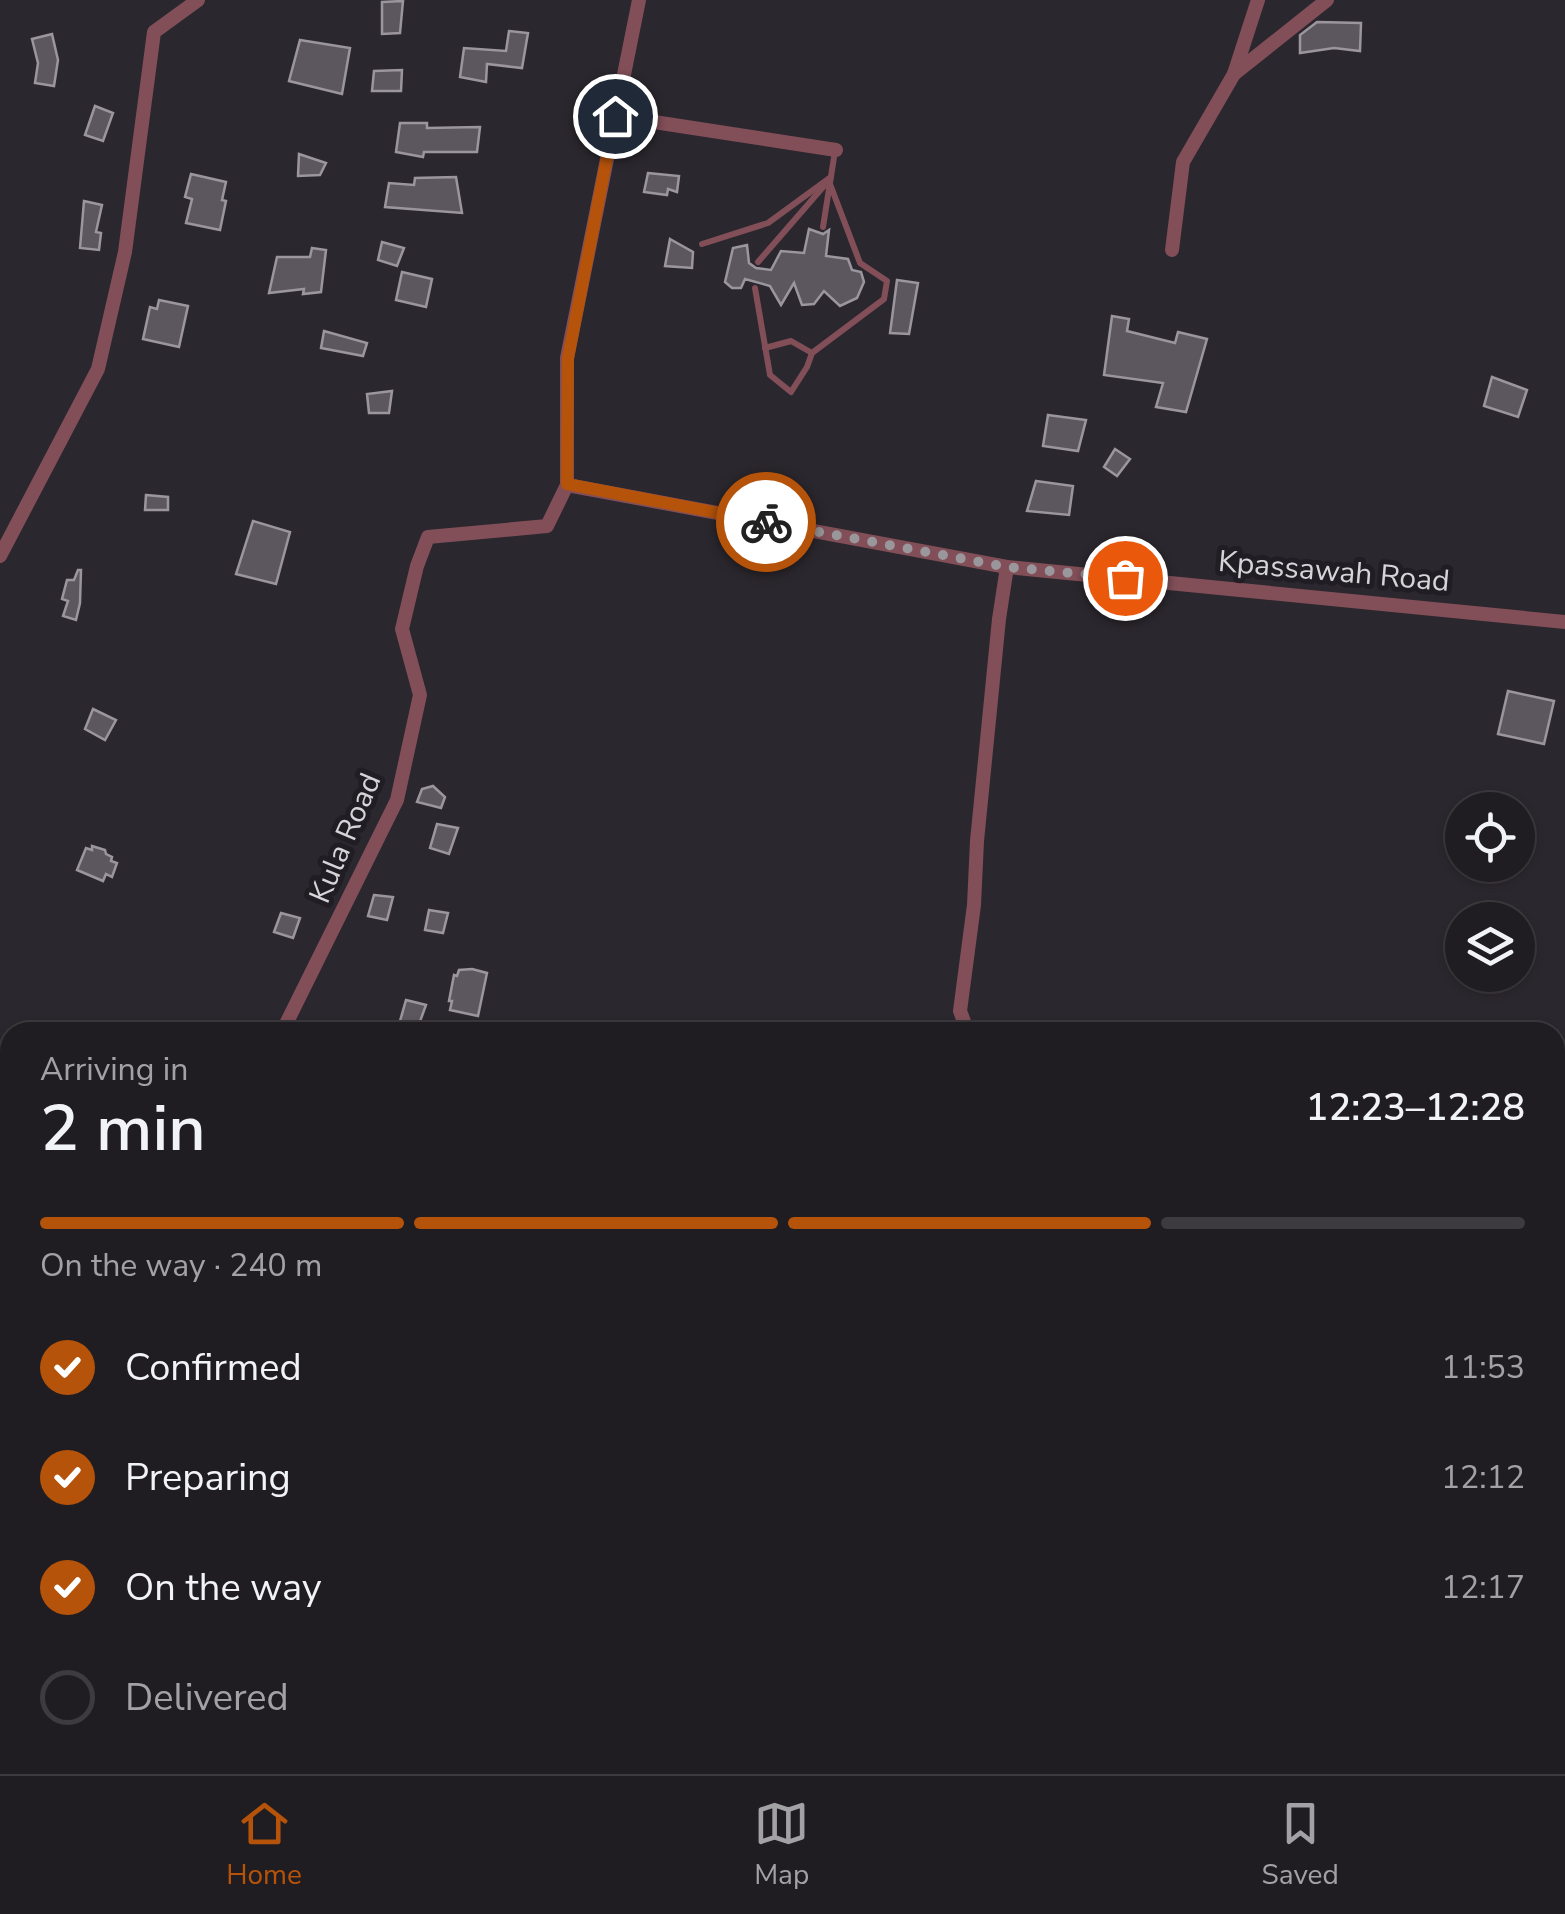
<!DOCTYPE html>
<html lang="en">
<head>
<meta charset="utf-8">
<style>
	body { margin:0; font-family:"Nunito Sans",sans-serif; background:#2d2a2f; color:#f1f3f6; height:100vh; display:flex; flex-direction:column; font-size:38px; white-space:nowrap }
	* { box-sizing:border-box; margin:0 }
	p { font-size:32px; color:#a2a2a5 }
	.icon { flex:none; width:55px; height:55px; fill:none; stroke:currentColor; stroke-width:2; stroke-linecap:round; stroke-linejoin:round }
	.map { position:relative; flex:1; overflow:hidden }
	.details { position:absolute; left:0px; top:1022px; width:1565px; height:752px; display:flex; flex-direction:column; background:#201d22; border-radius:30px 30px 0 0; box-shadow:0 2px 8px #0004,0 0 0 2px #3d3b40 }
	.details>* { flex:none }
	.buttons { position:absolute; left:1445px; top:792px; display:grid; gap:20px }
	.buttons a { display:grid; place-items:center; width:90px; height:90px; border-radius:50%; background:#201d22; box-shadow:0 2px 8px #0004,0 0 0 2px #3d3b40; font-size:50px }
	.pin { position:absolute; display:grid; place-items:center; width:85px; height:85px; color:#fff; margin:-42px; border:5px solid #fff; border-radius:50%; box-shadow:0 2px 10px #0007 }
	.courier { position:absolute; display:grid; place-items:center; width:100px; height:100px; margin:-50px; border:8px solid #b45309; border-radius:50%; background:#fff; color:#222; box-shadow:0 2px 12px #0007 }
	.overview em { font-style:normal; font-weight:600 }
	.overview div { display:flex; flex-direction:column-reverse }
	.overview { display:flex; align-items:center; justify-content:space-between; height:170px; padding:0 40px }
	h1 { font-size:65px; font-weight:600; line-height:75px }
	.bar { display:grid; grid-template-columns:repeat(4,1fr); gap:15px 10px; align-content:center; height:120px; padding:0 40px }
	.bar i { height:12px; border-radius:8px; background:#3d3b40 }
	.bar .current { background:#b45309 }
	.bar p { grid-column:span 4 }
	ol { padding:0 40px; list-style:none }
	li { display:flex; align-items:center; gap:30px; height:110px }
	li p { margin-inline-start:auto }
	li .icon { padding:10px; border-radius:50%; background:#b45309; color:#fff; stroke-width:4 }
	li:last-child { color:#a2a2a5 }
	li i { width:55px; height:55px; border:5px solid #3d3b40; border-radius:50% }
	.dock { display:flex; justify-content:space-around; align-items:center; height:140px; border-top:2px solid #3d3b40; background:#201d22; font-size:28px; color:#a2a2a5 }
	.dock a { display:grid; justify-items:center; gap:5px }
	.dock .current { color:#b45309 }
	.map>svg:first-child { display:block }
	.building { fill:#5c575e; stroke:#9b969e; stroke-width:2.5 }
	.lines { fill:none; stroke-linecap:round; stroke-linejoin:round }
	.service { stroke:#824f58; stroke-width:6 }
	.minor { stroke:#824f58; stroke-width:14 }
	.done { stroke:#9a979c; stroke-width:10; stroke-dasharray:0 18 }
	.route { stroke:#b45309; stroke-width:12 }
	.labels { text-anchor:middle; stroke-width:10; stroke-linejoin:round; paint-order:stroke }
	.street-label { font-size:30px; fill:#d6d4d8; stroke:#211d24 }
</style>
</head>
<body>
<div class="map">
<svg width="1565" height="1774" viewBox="0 0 1565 1774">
	<rect width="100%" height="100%" fill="#2b272e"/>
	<!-- building -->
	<g class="building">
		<polygon points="403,1 400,33 382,34 382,2"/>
		<polygon points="1317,22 1361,23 1360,51 1334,48 1300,53 1300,35"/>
		<polygon points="509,31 528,33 522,68 487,64 486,82 460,77 464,48 506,51"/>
		<polygon points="52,34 58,60 54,86 35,83 38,63 32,39"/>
		<polygon points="300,40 350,48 342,94 289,81"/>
		<polygon points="402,70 401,91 372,91 374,71"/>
		<polygon points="95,106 113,113 103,141 85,135"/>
		<polygon points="400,123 427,123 427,128 480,127 477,152 424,152 423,157 396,152"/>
		<polygon points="299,154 326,163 320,175 298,176"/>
		<polygon points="648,173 679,176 677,192 668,189 667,195 644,192"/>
		<polygon points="191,174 226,182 222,200 226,201 220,230 186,223 192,199 185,197"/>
		<polygon points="456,177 462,213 385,207 389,183 414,185 415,178"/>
		<polygon points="84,201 102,205 96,232 101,233 99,250 80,248"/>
		<polygon points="809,229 823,234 829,230 826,256 848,259 852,270 861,272 864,282 857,298 840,306 824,291 814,304 802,305 794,283 781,305 770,286 745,279 741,288 732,288 725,282 733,248 747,245 749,263 756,268 771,270 781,251 804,253"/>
		<polygon points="670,239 693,252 692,268 665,266"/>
		<polygon points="382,242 404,248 397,266 378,260"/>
		<polygon points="312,248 326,250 321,292 303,294 304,289 269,293 277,257 310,257"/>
		<polygon points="402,272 432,279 426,307 396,300"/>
		<polygon points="897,280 918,283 909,334 890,333"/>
		<polygon points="159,300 188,306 179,347 143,339 150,307 157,309"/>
		<polygon points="1112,316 1129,319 1127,331 1175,343 1178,332 1207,339 1186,412 1156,407 1163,383 1104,375"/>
		<polygon points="324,331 367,343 363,356 321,348"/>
		<polygon points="1492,377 1527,390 1518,417 1484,406"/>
		<polygon points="392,391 389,413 369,413 367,394"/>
		<polygon points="1048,415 1086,420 1078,451 1043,446"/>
		<polygon points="1115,449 1130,459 1117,476 1104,467"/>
		<polygon points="1036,481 1073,486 1069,515 1027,511"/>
		<polygon points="146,495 168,497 168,510 145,510"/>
		<polygon points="253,521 290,532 276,584 236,574"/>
		<polygon points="78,570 81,570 80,603 76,620 63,616 68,601 62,599 67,580 74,580"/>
		<polygon points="1508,691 1554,701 1544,744 1498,734"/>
		<polygon points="93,709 116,720 105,740 85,729"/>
		<polygon points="433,786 445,797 441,808 417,802 422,789"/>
		<polygon points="437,824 458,828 449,854 430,848"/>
		<polygon points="92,846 105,850 106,854 112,857 111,861 117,863 112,877 106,874 103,881 77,870 86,848 92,850"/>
		<polygon points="374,895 393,897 387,920 368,916"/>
		<polygon points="429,910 448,913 443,933 425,930"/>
		<polygon points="281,913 300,918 293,938 274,932"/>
		<polygon points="472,969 487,973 478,1016 450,1010 452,1001 449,1001 454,975 457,976 459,970"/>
		<polygon points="406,1000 426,1005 418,1027 400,1021"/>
	</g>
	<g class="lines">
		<!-- service -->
		<g class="service">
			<polyline points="823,227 835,151"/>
			<polyline points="702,244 768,223 831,177"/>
			<polyline points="758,262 824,186"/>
			<polyline points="755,288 770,375 791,392 807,367 812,353 884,299 887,281 860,263 830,184"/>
			<polyline points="765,348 791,341 812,353"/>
		</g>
		<!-- minor -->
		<g class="minor">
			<polyline points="1234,74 1258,0"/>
			<polyline points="615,116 836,150"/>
			<polyline points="1172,250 1183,162 1234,74 1327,0"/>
			<polyline points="567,485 1007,567 1565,622"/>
			<polyline points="0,556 98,369 125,252 154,32 198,0"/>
			<polyline points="282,1032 397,800 420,695 402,629 417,566 428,537 547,526 567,485 567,358 639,0"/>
			<polyline points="968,1032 960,1011 974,905 977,841 999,619 1007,567"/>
			<polyline points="0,1524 10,1509"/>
			<polyline points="928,1765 929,1774"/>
		</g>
	</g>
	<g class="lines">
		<!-- done -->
		<polyline class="done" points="766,522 1007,567 1125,578"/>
		<!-- route -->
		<polyline class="route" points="615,116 568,358 567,484 766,522"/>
	</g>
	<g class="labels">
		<!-- street labels -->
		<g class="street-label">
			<text transform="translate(1334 571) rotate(5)" y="10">Kpassawah Road</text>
			<text transform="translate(345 838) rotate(-67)" y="10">Kula Road</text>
		</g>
	</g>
</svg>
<div class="buttons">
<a><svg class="icon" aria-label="locate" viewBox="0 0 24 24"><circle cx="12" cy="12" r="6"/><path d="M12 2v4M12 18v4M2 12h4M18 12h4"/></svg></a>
<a><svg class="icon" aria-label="layers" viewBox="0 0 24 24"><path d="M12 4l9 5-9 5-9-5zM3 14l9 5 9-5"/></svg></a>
</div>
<div class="pin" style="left:1125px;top:578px;background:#ea580c"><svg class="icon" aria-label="bag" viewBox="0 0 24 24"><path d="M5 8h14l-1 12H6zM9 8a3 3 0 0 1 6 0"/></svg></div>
<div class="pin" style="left:615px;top:116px;background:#1f2937"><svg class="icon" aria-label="home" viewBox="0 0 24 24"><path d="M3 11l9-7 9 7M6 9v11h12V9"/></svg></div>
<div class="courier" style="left:766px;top:522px"><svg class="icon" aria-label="bike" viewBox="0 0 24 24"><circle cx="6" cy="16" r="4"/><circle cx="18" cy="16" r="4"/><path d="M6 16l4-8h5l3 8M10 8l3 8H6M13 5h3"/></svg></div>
<section class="details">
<div class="overview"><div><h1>2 min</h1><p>Arriving in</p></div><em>12:23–12:28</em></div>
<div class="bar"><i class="current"></i><i class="current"></i><i class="current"></i><i></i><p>On the way · 240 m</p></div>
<ol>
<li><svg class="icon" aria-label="check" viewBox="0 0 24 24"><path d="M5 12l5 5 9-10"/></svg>Confirmed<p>11:53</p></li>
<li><svg class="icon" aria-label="check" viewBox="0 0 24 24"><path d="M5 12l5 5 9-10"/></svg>Preparing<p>12:12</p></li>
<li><svg class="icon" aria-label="check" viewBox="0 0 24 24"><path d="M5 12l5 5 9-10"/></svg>On the way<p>12:17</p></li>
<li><i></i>Delivered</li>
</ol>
</section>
</div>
<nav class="dock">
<a class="current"><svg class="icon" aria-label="home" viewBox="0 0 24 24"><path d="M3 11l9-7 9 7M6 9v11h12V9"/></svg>Home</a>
<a><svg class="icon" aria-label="map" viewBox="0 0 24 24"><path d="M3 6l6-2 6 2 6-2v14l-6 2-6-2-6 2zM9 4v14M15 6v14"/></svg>Map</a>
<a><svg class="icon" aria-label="saved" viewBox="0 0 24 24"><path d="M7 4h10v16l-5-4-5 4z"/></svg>Saved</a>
</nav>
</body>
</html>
